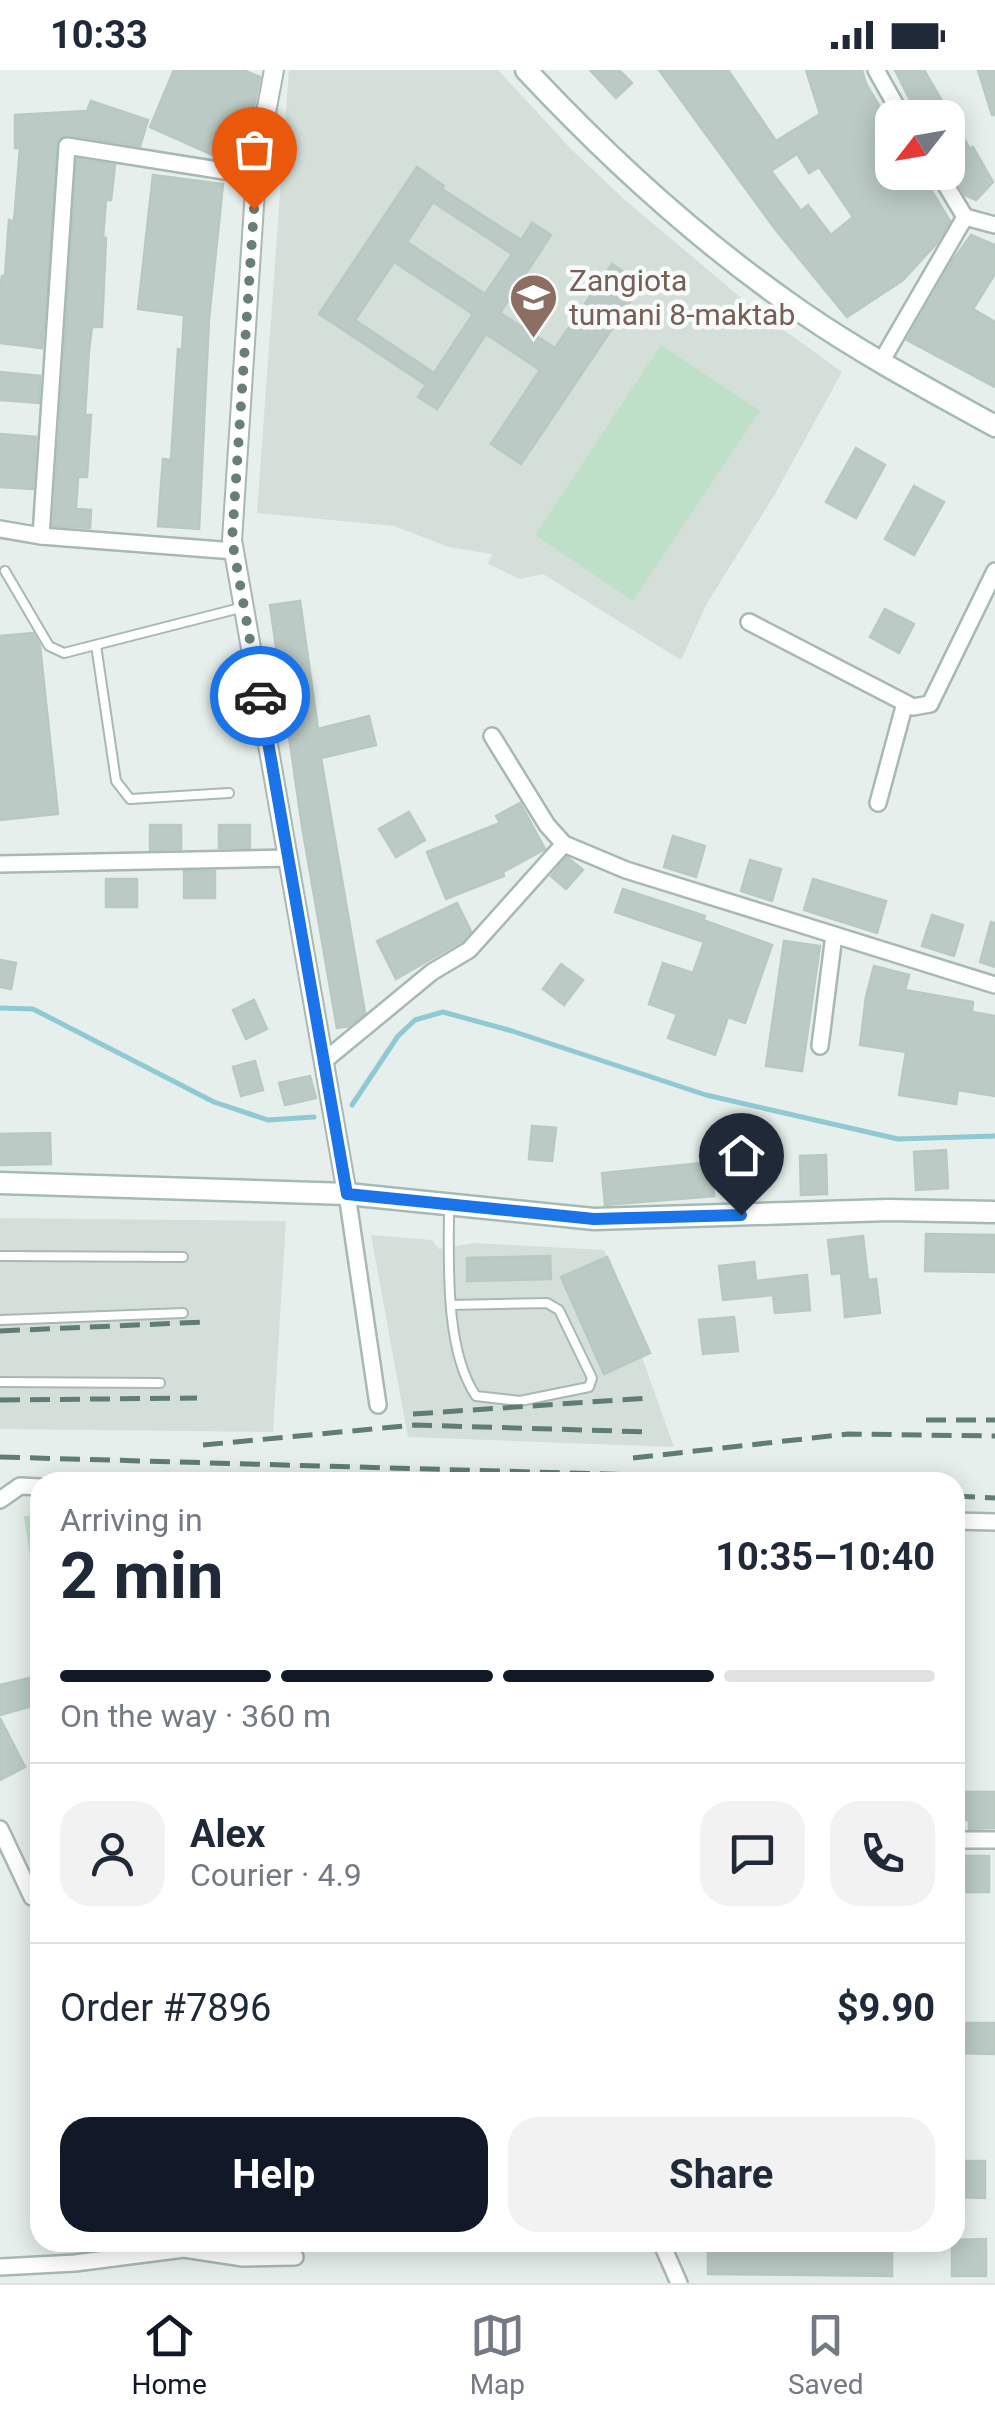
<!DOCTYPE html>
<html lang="en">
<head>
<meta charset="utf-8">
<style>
	body { margin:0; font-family:Roboto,sans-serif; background:#f2f2f3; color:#1f2937; height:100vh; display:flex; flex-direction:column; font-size:38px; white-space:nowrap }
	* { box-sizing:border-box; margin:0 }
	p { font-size:32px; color:#747a83 }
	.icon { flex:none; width:55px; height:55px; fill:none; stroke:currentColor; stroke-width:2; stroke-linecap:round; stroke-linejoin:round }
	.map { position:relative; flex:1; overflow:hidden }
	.side { position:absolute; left:30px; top:1402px; width:935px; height:780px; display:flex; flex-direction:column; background:#fff; border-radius:30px; box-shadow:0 5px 25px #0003 }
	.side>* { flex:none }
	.needle { width:65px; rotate:239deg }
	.fabs { position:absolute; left:875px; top:30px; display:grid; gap:20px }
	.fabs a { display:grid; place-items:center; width:90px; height:90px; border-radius:20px; background:#fff; box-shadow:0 5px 25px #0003; font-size:50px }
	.pin { position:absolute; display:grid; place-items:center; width:85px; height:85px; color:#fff; margin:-102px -42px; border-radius:50% 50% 50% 0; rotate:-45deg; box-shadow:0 0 10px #0007 }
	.pin .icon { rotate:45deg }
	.courier { position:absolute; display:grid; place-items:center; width:100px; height:100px; margin:-50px; border:8px solid #1a73e8; border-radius:50%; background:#fff; color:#222; box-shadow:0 2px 12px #0007 }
	.summary em { font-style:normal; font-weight:700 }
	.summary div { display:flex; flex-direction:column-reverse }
	.summary { display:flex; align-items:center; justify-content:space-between; height:170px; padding:0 30px }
	h1 { font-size:65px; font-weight:700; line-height:75px }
	.bar { display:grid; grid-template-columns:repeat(4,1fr); gap:15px 10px; align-content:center; height:120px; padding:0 30px }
	.bar i { height:12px; border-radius:8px; background:#e0e1e3 }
	.bar .selected { background:#111827 }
	.bar p { grid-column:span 4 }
	.line { display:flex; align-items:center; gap:25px; padding:0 30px; border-top:2px solid #e0e1e3 }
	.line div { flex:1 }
	.round { display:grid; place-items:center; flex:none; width:105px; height:105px; border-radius:30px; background:#f2f2f3 }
	.button { display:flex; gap:20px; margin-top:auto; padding:20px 30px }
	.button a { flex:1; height:115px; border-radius:30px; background:#111827; color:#fff; font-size:40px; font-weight:700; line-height:115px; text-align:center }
	.button a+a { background:#f2f2f3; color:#1f2937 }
	.status { display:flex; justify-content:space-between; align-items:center; height:70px; padding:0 50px; background:#fff; direction:ltr }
	.status svg { height:28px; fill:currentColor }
	.menu { display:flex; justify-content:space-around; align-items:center; height:140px; border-top:2px solid #e0e1e3; background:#fff; font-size:28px; color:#747a83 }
	.menu a { display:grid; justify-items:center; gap:5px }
	.menu .selected { color:#111827 }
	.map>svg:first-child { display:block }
	.built { fill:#d4dfda }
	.green { fill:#bfe0c8 }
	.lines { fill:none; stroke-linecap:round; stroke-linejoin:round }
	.stream { stroke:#8ec9d4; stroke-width:5 }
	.building { fill:#bbcac4; stroke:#b8c9c2; stroke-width:2.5; fill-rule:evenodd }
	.service-casing { stroke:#a8b8b2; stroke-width:12 }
	.minor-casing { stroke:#a8b8b2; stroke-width:20 }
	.tertiary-casing { stroke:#a8b8b2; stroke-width:22 }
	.secondary-casing { stroke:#a4bbb3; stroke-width:25 }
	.service { stroke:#fff; stroke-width:8 }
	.minor { stroke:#fff; stroke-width:15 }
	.tertiary { stroke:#fff; stroke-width:18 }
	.secondary { stroke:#fff; stroke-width:20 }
	.rail { stroke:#5f7d75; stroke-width:5; stroke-dasharray:20 10; stroke-linecap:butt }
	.done { stroke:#687f78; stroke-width:10; stroke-dasharray:0 18 }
	.route { stroke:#1a73e8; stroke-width:12 }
	.labels { text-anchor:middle; stroke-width:9; stroke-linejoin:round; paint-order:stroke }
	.education-label { font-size:30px; fill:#785e54; stroke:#f7fbf9; text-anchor:start }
</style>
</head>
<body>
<div class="status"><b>10:33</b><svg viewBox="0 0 49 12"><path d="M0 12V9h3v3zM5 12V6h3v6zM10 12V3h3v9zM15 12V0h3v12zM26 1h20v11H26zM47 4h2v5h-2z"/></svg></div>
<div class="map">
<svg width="995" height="2213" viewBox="0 0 995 2213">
	<rect width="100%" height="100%" fill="#e6efeb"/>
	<!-- built -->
	<g class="built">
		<polygon points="289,0 498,0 570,78 626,131 752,237 842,302 775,424 706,535 681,590 543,504 520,509 488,494 492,484 449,477 394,456 257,443"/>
		<polygon points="0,1148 286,1151 273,1362 0,1359"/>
		<polygon points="371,1165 432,1170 439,1179 475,1173 604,1180 674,1377 408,1367"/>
	</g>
	<!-- green -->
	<g class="green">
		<polygon points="661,275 760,341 633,531 535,465"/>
		<polygon points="24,1446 40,1446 40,1553"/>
	</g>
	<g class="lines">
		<!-- stream -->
		<g class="stream">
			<polyline points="0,938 33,939 214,1032 268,1050 314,1047"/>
			<polyline points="352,1035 398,966 415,950 443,942 512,961 706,1025 898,1069 995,1066"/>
		</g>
	</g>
	<!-- building -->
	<g class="building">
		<polygon points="174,0 243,0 260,7 243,92 224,90 150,57"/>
		<polygon points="590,0 619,0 632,13 616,28"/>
		<path d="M659,0H728L776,71L820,44L806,0H862L866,14L892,57V102H920L950,151L937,173L903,210L847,247L775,159ZM797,84L809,103L819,97L853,147L831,165L808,135L801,141L771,101Z"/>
		<polygon points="895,0 924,0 970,79 973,77 993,112 976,130 965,125 948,96 948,48 919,48"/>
		<polygon points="978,0 995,0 995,45 992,45"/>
		<polygon points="91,31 148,50 140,76 69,65 59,69 42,278 0,273 0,219 2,206 5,206 9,150 14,151 20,78 15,78 15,45 87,41"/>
		<polygon points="77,89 115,95 111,130 106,130 103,167 106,168 102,257 92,257 89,280 85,345 91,345 87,407 78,407 76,439 91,440 90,458 53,456"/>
		<path d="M417,97L444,116L442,119L521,170L532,153L551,165L500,243L555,278L612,194L642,214L521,394L491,374L540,300L486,264L437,339L418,327L426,315L319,244ZM433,132L512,184L485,224L407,172ZM394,192L473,244L434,303L355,250Z"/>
		<polygon points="153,105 223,114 209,249 199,459 158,456 163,389 171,390 178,279 182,280 184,245 138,239"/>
		<polygon points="971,165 995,175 995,204 973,239 995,252 995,317 907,270 953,190"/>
		<polygon points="0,302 40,306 39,333 0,330"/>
		<polygon points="0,364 36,367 33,419 0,417"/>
		<polygon points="856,378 885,395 856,448 826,432"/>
		<polygon points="914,416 944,432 914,485 885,469"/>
		<polygon points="300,531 318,659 369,646 376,675 321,688 365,943 349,956 337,958 302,756 270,535"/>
		<polygon points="885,539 914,554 899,583 870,567"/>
		<polygon points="33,563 40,576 58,744 0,750 0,566"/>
		<polygon points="520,733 545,779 503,802 504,806 446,829 427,782 500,753 496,746"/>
		<polygon points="409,742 425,770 396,787 379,759"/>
		<polygon points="150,755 181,755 181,779 150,780"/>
		<rect x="219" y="755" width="31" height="23"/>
		<polygon points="673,766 705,776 696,807 664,797"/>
		<polygon points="567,787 583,800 566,819 551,806"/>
		<polygon points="750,790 781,799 772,831 741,821"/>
		<rect x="184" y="801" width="31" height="27"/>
		<rect x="106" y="809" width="31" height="28"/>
		<polygon points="813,809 886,831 877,863 804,840"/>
		<polygon points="623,819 705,846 703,850 772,875 745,953 728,947 715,985 668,968 677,944 649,934 663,893 693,903 704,872 615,842"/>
		<polygon points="457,833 471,861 462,871 396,909 377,871"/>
		<polygon points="932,845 963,855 954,886 922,876"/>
		<polygon points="991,852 995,853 995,897 980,892"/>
		<polygon points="784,871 820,876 802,1001 766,996"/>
		<polygon points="0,890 16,893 11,919 0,917"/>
		<polygon points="561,894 583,910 564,935 543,919"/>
		<polygon points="874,896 909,905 905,920 973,932 972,942 995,946 995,1026 958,1020 956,1034 899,1025 906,982 860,975 866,927"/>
		<polygon points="254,930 267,959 246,969 233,940"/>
		<polygon points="255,991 263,1020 241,1026 233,997"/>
		<polygon points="310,1006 316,1028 285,1035 279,1013"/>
		<polygon points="532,1056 556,1058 552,1091 529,1089"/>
		<polygon points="50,1063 51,1094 0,1095 0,1064"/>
		<polygon points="946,1080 948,1118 916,1120 914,1082"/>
		<polygon points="826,1085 827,1124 801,1125 800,1086"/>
		<polygon points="711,1092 714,1126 605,1135 602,1103"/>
		<polygon points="926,1164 995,1165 995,1202 925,1201"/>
		<polygon points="863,1166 868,1210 876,1209 880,1243 845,1247 841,1203 832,1204 828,1170"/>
		<polygon points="550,1186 551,1209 467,1211 467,1188"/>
		<polygon points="607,1187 650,1283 604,1304 561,1207"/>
		<polygon points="754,1192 756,1211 807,1205 810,1240 775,1243 773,1225 723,1230 719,1196"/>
		<polygon points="734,1247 738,1281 703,1284 699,1250"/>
		<polygon points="29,1608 36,1635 0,1645 0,1615"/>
		<polygon points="0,1648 25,1697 0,1710"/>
		<polygon points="955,1722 995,1722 995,1758 969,1759 969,1750 955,1750"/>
		<polygon points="955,1786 989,1786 989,1822 956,1822"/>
		<polygon points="955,1953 995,1953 995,1984 955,1983"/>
		<polygon points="955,2091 985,2091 985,2128 955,2127"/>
		<polygon points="986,2169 986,2206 952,2206 952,2172 955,2170"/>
		<polygon points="708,2172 892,2172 892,2206 708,2204"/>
	</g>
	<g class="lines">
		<defs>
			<g id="service">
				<polyline points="5,501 49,576 64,583 244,537"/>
				<polyline points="96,575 116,711 130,729 229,723"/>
				<path d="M449,1135C449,1190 444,1279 476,1326L520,1331L589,1317L592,1308L559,1240L547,1233L451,1235"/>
				<polyline points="0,1186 183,1187"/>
				<polyline points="0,1250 183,1243"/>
				<polyline points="0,1312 160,1313"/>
			</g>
			<g id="minor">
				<polyline points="876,0 903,48"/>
				<polyline points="938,102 965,147"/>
				<polyline points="881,292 965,147 995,155"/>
				<polyline points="0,459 41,466 234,481"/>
				<polyline points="41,466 67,76 256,106"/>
				<polyline points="749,552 913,637 930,634 995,501"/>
				<polyline points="492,666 547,755 564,774 626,800 995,915"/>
				<polyline points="878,733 905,633"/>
				<polyline points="0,794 289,788"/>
				<polyline points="820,976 834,865"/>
				<polyline points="324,991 432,902 469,880 564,774"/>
				<polyline points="347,1124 378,1335"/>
				<polyline points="0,1430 20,1416 40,1417"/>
				<polyline points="955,1451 995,1452"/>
				<polyline points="0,1759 32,1827 40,1828"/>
				<polyline points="955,1770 995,1770"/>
				<polyline points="661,2172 679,2213"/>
				<polyline points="0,2197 75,2193 184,2179 243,2188 295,2187"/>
			</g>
			<polyline id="tertiary" points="274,0 257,90 232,470 347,1124"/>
			<g id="secondary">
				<path d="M526,0C610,90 701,173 803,243C864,285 930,320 995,356"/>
				<polyline points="0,1113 347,1124 594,1149 889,1140 995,1142"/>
			</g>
		</defs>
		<!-- service casing -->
		<use href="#service" class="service-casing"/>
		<!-- minor casing -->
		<use href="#minor" class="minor-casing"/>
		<!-- tertiary casing -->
		<use href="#tertiary" class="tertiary-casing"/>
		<!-- secondary casing -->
		<use href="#secondary" class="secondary-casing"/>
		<!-- service -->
		<use href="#service" class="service"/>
		<!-- minor -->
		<use href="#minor" class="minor"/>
		<!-- tertiary -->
		<use href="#tertiary" class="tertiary"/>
		<!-- secondary -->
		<use href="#secondary" class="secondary"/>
		<!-- rail -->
		<g class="rail">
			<polyline points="0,1261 204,1252"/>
			<polyline points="0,1330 197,1328"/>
			<polyline points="413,1344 649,1328"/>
			<polyline points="926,1350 995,1350"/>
			<polyline points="203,1375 415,1355 651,1362"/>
			<polyline points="0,1387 890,1412"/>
			<polyline points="633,1388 848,1364 995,1366"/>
			<polyline points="955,1426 995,1428"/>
		</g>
	</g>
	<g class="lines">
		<!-- done -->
		<polyline class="done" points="254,139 232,470 260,626"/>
		<!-- route -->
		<polyline class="route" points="260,626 347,1124 594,1149 741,1145"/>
	</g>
	<!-- icons -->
	<defs>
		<symbol id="school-pin" viewBox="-11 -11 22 30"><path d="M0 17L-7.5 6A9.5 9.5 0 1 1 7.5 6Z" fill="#8d6e63" stroke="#f7fbf9"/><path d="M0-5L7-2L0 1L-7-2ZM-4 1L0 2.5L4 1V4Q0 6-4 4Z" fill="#fff"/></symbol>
	</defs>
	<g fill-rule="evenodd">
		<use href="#school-pin" x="506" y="200" width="55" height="75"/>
	</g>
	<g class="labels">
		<!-- education labels -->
		<g class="education-label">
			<text x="569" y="221">Zangiota<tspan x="569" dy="34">tumani 8-maktab</tspan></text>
		</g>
	</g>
</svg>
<div class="fabs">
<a><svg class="needle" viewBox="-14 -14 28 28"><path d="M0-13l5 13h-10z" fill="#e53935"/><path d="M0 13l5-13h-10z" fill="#747a83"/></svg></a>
</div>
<div class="pin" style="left:254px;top:139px;background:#ea580c"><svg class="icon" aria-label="bag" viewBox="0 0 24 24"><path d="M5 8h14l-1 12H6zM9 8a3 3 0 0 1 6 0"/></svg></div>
<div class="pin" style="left:741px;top:1145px;background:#1f2937"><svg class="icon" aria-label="home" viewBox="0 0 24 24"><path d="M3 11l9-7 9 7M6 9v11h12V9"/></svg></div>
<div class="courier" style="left:260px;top:626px"><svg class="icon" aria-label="car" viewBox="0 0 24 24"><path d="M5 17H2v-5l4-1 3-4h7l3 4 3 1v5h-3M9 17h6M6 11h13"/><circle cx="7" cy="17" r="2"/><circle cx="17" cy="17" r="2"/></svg></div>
<section class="side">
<div class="summary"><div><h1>2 min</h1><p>Arriving in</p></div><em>10:35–10:40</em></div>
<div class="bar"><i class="selected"></i><i class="selected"></i><i class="selected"></i><i></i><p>On the way · 360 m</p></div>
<div class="line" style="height:180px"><a class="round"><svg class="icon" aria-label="person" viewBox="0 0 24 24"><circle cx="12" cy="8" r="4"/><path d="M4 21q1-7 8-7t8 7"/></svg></a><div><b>Alex</b><p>Courier · 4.9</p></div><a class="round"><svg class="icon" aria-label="chat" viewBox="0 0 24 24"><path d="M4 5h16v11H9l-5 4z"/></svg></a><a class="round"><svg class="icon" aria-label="phone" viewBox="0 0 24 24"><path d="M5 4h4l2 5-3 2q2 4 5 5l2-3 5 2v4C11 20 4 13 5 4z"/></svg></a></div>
<div class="line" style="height:130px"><div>Order #7896</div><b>$9.90</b></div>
<div class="button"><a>Help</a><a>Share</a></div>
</section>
</div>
<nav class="menu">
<a class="selected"><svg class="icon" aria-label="home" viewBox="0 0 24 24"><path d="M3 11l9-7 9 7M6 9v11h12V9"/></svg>Home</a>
<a><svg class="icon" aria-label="map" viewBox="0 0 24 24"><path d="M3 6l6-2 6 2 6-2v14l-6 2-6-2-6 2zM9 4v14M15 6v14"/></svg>Map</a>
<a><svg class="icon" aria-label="saved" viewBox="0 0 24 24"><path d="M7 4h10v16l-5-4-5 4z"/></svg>Saved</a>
</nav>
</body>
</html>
